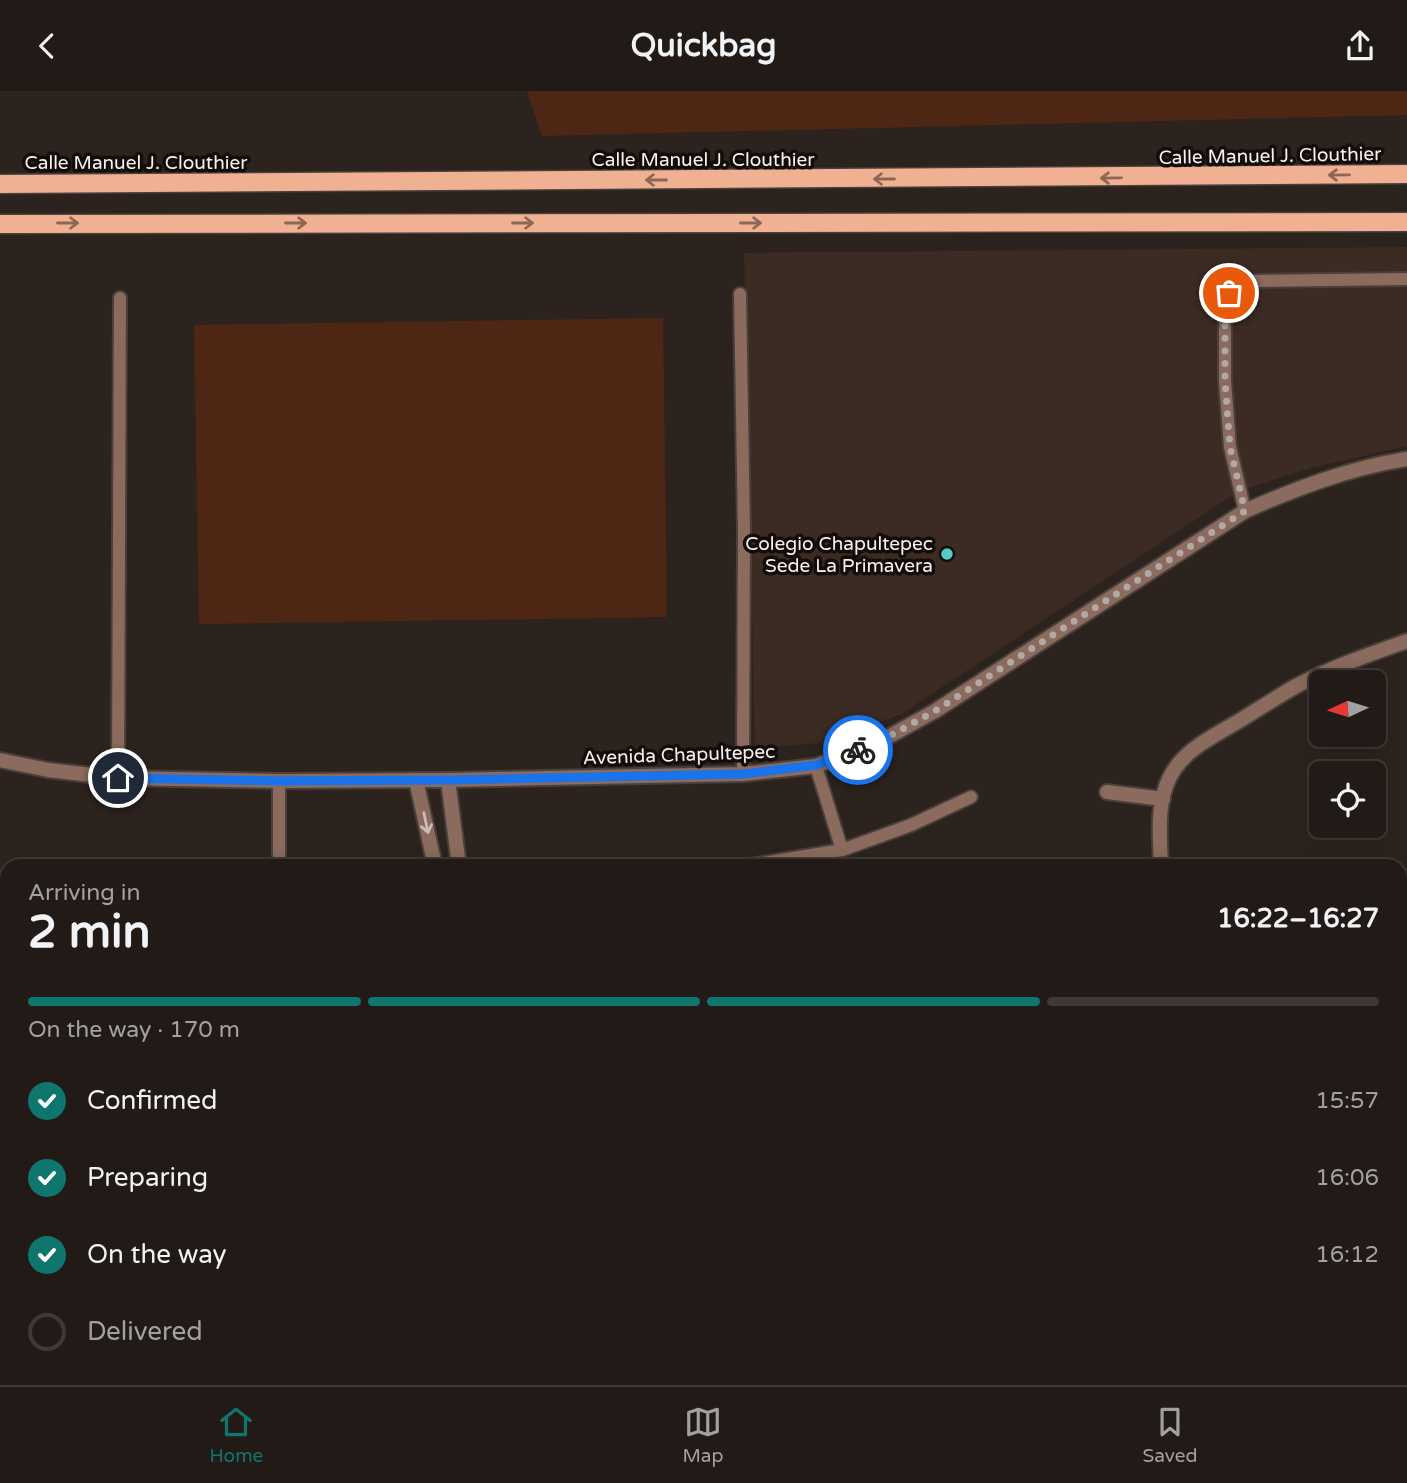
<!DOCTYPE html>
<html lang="en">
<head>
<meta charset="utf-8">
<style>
	body { margin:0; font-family:"Varela Round",sans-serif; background:#2e2723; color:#f1f3f6; height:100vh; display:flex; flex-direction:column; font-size:26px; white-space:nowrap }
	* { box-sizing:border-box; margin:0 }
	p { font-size:23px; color:#a2a1a1 }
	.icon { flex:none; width:38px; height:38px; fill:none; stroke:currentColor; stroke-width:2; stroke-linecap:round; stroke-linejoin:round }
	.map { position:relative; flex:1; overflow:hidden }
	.side { position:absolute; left:0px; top:768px; width:1407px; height:527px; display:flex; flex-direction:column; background:#221a16; border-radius:21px 21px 0 0; box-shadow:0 4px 18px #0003,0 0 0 2px #3f3835 }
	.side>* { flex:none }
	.needle { width:46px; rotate:266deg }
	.fabs { position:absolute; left:1309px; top:579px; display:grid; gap:14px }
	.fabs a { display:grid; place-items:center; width:77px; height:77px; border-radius:10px; background:#221a16; box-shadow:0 4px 18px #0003,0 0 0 2px #3f3835; font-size:35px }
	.pin { position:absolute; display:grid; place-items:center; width:60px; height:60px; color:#fff; margin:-30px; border:4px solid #fff; border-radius:50%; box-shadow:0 2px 7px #0007 }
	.courier { position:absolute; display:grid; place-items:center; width:70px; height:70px; margin:-35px; border:5px solid #1a73e8; border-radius:50%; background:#fff; color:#222; box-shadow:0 2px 9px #0007 }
	.overview em { font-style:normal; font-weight:700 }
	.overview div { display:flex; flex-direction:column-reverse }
	.overview { display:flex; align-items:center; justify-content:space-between; height:119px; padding:0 28px }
	h1 { font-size:46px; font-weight:700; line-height:52px }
	.bar { display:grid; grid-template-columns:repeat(4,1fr); gap:10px 7px; align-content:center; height:84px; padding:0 28px }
	.bar i { height:9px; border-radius:5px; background:#3f3835 }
	.bar .selected { background:#0f766e }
	.bar p { grid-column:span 4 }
	ol { padding:0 28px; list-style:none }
	li { display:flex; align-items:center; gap:21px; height:77px }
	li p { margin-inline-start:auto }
	li .icon { padding:7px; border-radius:50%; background:#0f766e; color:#fff; stroke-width:4 }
	li:last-child { color:#a2a1a1 }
	li i { width:38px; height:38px; border:4px solid #3f3835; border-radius:50% }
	header { display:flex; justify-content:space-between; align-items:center; height:91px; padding:0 28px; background:#221a16; font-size:32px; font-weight:700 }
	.menu { display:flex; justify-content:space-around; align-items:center; height:98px; border-top:2px solid #3f3835; background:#221a16; font-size:19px; color:#a2a1a1 }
	.menu a { display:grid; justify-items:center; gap:4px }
	.menu .selected { color:#0f766e }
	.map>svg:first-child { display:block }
	.built { fill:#3b2b23 }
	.green { fill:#4d2714 }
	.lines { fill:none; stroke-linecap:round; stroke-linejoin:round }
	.service-casing { stroke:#4a403b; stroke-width:16 }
	.minor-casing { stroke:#4a403b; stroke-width:18 }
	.primary-casing { stroke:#4a403b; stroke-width:21 }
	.service { stroke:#8a6b5d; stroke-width:12 }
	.minor { stroke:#8a6b5d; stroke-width:14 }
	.primary { stroke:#f0b193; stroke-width:18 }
	.oneway { stroke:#8c6756 }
	.oneway2 { stroke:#cdbbb4 }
	.done { stroke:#b2a9a5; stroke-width:7; stroke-dasharray:0 12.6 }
	.route { stroke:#1a73e8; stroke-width:9 }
	.poi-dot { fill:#54cdc8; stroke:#120d0b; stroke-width:2.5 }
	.labels { text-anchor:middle; stroke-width:7; stroke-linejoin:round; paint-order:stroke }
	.street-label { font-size:19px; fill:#f9f1ee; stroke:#120d0b }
	.poi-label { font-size:19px; fill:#f9f1ee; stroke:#120d0b; text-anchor:end }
</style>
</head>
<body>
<header><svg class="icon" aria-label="back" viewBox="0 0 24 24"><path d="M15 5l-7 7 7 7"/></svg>Quickbag<svg class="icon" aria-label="share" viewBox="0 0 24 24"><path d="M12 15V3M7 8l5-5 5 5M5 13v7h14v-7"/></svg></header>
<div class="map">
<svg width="1407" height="1294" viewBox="0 0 1407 1294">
	<rect width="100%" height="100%" fill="#2d231e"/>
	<!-- built -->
	<polygon class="built" points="1407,156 1407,355 1311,377 1239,400 903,622 832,651 755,657 744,162"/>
	<!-- green -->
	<g class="green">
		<polygon points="527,0 1407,0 1407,24 542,45"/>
		<polygon points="663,227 667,526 199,533 194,234"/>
	</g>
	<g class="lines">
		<defs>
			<g id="service">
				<polyline points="740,203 744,440 743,683"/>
				<polyline points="1245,420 1230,356 1225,290 1225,215 1229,202 1238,194 1252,190 1407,188"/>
				<polyline points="816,675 842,759"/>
				<polyline points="118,687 120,207"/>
				<polyline points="279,690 279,775"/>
				<polyline points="745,775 842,759 911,734 971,706"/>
			</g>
			<g id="minor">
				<path d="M0,669L48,679L118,687L279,690L448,689L743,683L816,675L879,651L935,620L1245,420C1297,397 1350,377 1407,368"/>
				<polyline points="416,689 435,775"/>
				<polyline points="448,689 459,775"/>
				<polyline points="1107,701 1163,708"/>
				<path d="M1161,775C1160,746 1156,713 1170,686C1183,659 1214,645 1239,630C1259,618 1278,605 1298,594C1333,576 1370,563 1407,550"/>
				<polyline points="0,842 7,842"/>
				<polyline points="1400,874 1407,875"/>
				<polyline points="0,1142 7,1142"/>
				<polyline points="1400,1219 1407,1222"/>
				<polyline points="1400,1277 1407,1263"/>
				<polyline points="650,1288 653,1294"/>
				<polyline points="225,1294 239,1288"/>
				<polyline points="1012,1294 1016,1288"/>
				<polyline points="1391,1294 1394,1288"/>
			</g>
			<g id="primary">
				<polyline points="0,93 1407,83"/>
				<polyline points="0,133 1407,131"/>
			</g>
		</defs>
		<!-- service casing -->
		<use href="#service" class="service-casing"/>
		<!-- minor casing -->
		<use href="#minor" class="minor-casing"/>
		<!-- primary casing -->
		<use href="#primary" class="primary-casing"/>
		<!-- service -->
		<use href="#service" class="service"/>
		<!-- minor -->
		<use href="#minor" class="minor"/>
		<!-- primary -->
		<use href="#primary" class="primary"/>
	</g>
	<!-- one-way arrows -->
	<defs><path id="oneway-shaft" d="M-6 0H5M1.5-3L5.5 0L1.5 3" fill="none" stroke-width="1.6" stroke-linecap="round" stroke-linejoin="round" transform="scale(1.75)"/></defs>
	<g class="oneway">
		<use href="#oneway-shaft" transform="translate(1339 84) rotate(179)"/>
		<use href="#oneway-shaft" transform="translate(1111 87) rotate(179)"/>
		<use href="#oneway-shaft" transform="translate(884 88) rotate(180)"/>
		<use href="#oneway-shaft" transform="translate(656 89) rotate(180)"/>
		<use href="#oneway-shaft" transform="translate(68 132)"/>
		<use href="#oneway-shaft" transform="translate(296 132)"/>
		<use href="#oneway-shaft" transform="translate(523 132)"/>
		<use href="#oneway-shaft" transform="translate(751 132)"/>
	</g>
	<use class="oneway2" href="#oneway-shaft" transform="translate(426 732) rotate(78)"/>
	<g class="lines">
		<!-- done -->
		<polyline class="done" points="858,659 879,651 935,620 1245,420 1230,356 1225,290 1225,215 1229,202"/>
		<!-- route -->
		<polyline class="route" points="118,687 279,690 448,689 743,683 816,674 858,659"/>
	</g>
	<!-- markers -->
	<circle class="poi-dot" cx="947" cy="463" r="7"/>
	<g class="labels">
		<!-- street labels -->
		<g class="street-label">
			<text transform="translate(1270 64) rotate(-1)" y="7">Calle Manuel J. Clouthier</text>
			<text x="703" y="75">Calle Manuel J. Clouthier</text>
			<text x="136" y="78">Calle Manuel J. Clouthier</text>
			<text transform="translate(679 663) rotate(-2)" y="7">Avenida Chapultepec</text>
		</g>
		<!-- poi labels -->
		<g class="poi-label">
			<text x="933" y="459">Colegio Chapultepec<tspan x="933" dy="22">Sede La Primavera</tspan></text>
		</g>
	</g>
</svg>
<div class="fabs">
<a><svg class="needle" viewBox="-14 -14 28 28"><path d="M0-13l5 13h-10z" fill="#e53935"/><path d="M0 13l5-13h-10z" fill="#a2a1a1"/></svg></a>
<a><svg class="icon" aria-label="locate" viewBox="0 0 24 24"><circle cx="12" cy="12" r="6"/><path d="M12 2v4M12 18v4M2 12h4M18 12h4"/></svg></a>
</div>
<div class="pin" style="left:1229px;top:202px;background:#ea580c"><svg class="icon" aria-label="bag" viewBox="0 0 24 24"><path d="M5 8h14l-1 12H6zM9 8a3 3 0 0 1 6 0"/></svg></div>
<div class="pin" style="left:118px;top:687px;background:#1f2937"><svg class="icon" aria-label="home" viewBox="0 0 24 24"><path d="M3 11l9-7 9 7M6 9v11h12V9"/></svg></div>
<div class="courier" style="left:858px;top:659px"><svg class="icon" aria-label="bike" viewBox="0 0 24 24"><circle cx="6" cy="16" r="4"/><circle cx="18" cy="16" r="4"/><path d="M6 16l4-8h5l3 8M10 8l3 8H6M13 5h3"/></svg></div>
<section class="side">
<div class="overview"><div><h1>2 min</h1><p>Arriving in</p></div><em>16:22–16:27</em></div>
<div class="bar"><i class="selected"></i><i class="selected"></i><i class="selected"></i><i></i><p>On the way · 170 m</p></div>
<ol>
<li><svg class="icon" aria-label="check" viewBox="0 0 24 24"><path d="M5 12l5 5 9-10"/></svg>Confirmed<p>15:57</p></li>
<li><svg class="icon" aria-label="check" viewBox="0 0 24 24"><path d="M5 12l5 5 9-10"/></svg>Preparing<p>16:06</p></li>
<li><svg class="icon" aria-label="check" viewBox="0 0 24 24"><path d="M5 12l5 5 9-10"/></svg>On the way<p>16:12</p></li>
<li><i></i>Delivered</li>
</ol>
</section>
</div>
<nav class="menu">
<a class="selected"><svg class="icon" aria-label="home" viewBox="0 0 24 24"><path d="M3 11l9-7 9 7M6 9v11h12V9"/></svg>Home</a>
<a><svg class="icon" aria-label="map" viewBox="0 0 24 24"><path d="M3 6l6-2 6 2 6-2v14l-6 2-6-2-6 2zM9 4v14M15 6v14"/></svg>Map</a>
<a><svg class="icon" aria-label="saved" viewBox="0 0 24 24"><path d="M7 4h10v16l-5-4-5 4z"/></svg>Saved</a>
</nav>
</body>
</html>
